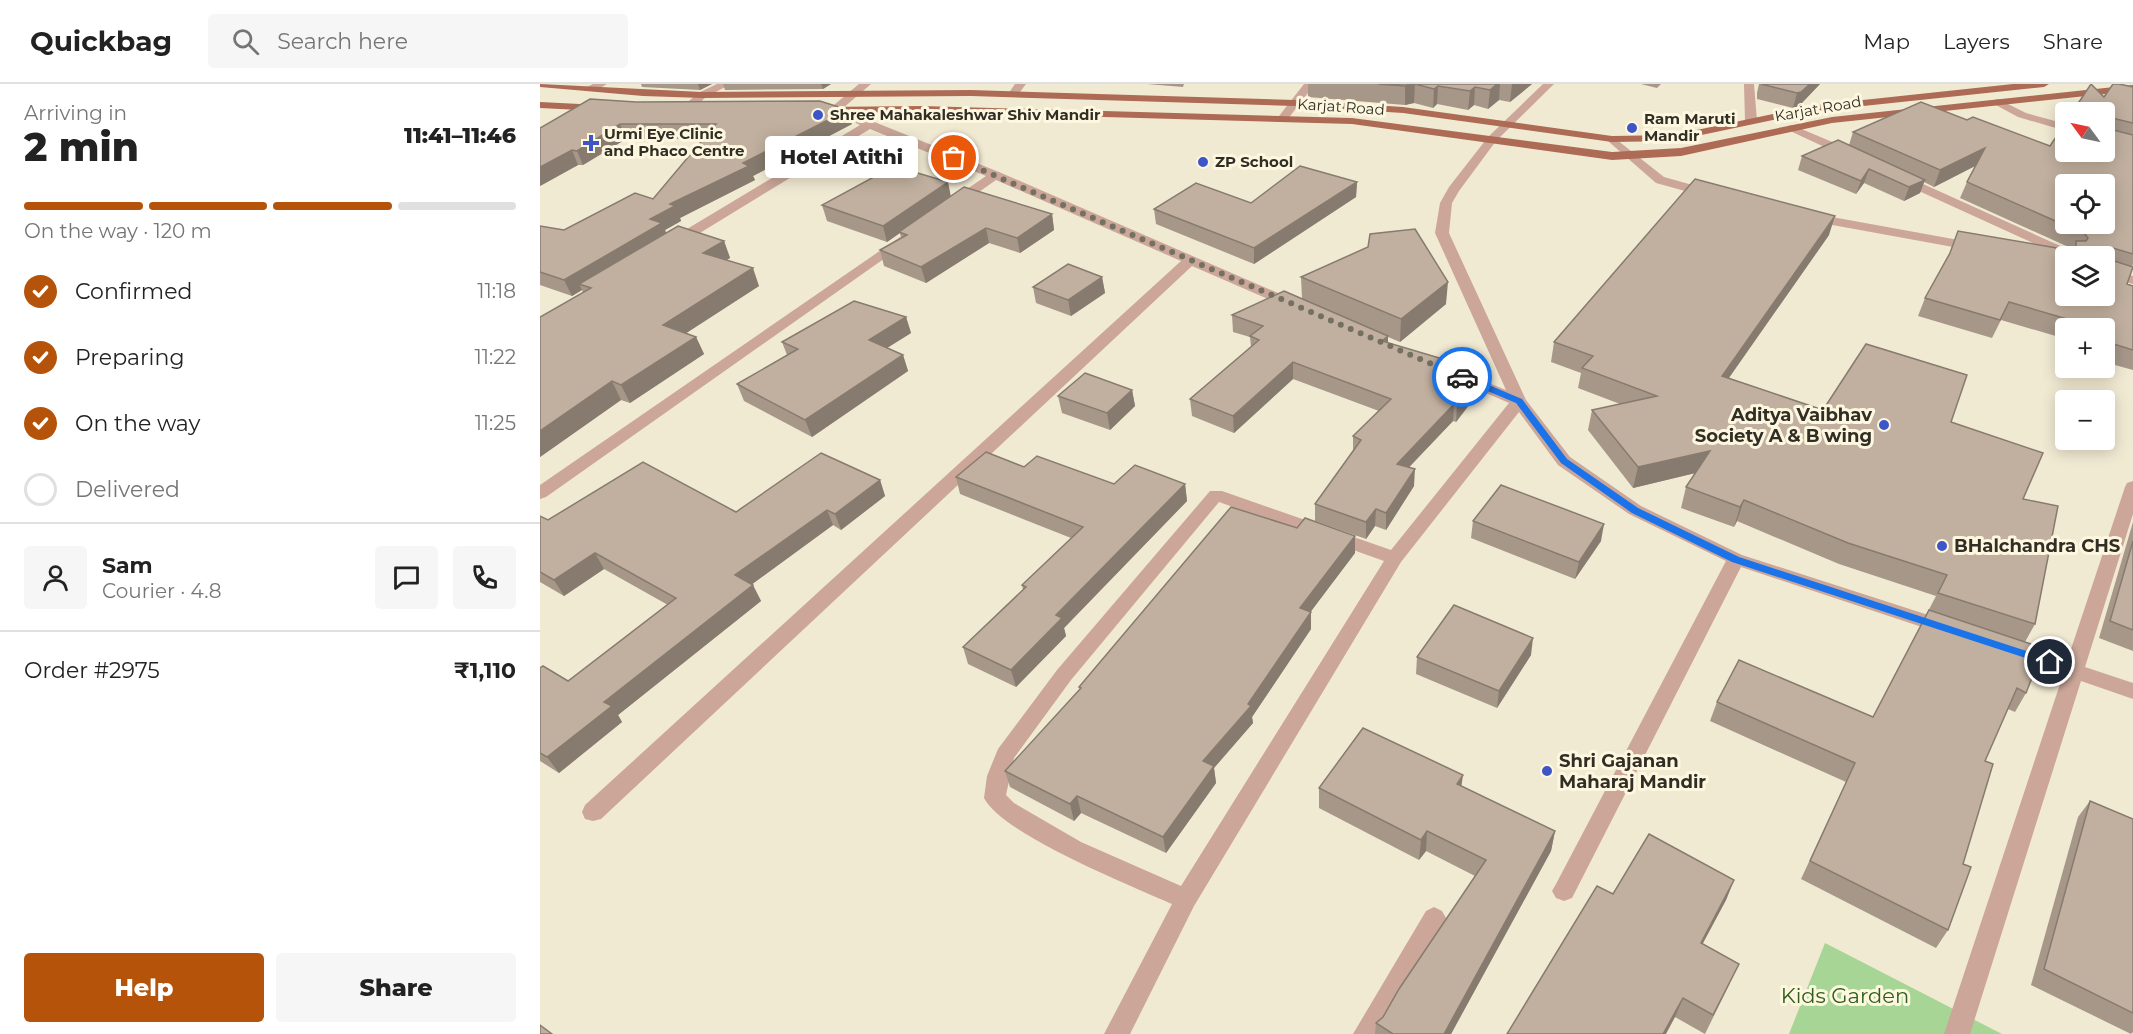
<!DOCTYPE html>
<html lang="en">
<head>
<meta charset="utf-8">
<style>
	body { margin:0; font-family:Montserrat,sans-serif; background:#f6f6f6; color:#222; height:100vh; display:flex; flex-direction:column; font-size:22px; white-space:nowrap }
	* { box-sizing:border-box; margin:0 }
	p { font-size:20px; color:#767676 }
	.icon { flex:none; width:33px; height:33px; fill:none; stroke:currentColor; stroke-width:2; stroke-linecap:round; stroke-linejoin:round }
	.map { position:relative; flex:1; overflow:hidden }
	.drawer { display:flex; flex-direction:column; background:#fff; width:540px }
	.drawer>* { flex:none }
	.needle { width:39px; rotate:303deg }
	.tools { position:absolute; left:1515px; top:18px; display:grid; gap:12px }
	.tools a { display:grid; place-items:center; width:60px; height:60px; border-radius:6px; background:#fff; box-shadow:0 3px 15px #0003; font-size:30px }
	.pin { position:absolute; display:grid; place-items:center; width:51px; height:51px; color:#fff; margin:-26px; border:3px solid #fff; border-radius:50%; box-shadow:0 2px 6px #0007 }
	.courier { position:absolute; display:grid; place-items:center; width:60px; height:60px; margin:-30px; border:4px solid #1a73e8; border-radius:50%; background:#fff; color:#222; box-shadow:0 2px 8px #0007 }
	.bubble { position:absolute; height:42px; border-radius:6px; background:#fff; box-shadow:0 3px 15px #0003; font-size:20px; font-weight:800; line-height:42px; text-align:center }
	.summary em { font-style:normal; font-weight:800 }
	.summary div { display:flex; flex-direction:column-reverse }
	.summary { display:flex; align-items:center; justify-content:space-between; height:102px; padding:0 24px }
	h1 { font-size:39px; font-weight:800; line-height:45px }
	.bar { display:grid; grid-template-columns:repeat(4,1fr); gap:9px 6px; align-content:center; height:72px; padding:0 24px }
	.bar i { height:8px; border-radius:4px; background:#e0e0e0 }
	.bar .current { background:#b45309 }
	.bar p { grid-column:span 4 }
	.line { display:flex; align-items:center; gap:15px; padding:0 24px; border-top:2px solid #e0e0e0 }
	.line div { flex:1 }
	.round { display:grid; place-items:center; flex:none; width:63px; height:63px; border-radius:6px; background:#f6f6f6 }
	ol { padding:0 24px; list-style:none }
	li { display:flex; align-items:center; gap:18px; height:66px }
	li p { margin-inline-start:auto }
	li .icon { padding:6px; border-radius:50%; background:#b45309; color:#fff; stroke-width:4 }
	li:last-child { color:#767676 }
	li i { width:33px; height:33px; border:3px solid #e0e0e0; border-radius:50% }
	.action { display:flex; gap:12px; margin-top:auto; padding:12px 24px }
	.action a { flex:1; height:69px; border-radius:6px; background:#b45309; color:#fff; font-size:24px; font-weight:800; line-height:69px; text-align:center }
	.action a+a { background:#f6f6f6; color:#222 }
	header { display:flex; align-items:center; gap:36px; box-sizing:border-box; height:84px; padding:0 30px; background:#fff; border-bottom:2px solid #e0e0e0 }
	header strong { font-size:28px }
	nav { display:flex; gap:33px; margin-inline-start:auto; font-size:21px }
	.search { width:420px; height:54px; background:#f6f6f6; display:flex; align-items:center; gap:15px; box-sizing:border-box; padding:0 21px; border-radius:6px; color:#767676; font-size:22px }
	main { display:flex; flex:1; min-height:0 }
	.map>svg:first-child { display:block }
	.green { fill:#a7d595 }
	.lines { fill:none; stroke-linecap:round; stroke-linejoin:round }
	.minor { fill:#cba699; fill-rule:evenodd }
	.major { fill:#ad6b55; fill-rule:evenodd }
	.wall { fill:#a69789 }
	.shaded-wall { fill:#877b6f }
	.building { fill:#c1b09f; stroke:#877b6f; stroke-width:1.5; fill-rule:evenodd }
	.route { fill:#1a73e8 }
	.done { stroke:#747062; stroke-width:6; stroke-dasharray:0 10.8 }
	.poi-dot { fill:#3c56c8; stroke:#fef7e0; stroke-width:2 }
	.labels { text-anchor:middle; stroke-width:6; stroke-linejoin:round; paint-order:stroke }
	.far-street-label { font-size:15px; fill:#312e25; stroke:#fef7e0 }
	.far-poi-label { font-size:15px; font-weight:bold; fill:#312e25; stroke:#fef7e0; text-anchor:start }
	.poi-label { font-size:18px; font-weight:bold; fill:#312e25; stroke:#fef7e0; text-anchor:start }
	.near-park-label { font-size:21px; fill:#315e1a; stroke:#fef7e0 }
</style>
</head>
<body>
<header>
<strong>Quickbag</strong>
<div class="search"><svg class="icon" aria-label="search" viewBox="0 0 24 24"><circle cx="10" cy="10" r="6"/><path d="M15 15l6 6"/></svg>Search here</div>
<nav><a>Map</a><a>Layers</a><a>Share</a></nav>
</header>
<main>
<section class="drawer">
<div class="summary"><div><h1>2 min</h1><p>Arriving in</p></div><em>11:41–11:46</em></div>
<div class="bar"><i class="current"></i><i class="current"></i><i class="current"></i><i></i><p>On the way · 120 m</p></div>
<ol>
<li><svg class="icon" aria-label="check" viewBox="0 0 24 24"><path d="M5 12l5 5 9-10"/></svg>Confirmed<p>11:18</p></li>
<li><svg class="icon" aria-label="check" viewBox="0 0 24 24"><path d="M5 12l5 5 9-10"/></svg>Preparing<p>11:22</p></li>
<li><svg class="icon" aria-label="check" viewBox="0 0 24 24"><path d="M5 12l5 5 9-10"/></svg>On the way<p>11:25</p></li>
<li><i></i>Delivered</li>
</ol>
<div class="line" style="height:108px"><a class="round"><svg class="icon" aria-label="person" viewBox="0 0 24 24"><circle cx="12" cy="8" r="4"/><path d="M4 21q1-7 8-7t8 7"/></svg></a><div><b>Sam</b><p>Courier · 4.8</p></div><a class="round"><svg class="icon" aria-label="chat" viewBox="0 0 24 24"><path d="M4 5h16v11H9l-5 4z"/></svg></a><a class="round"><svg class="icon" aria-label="phone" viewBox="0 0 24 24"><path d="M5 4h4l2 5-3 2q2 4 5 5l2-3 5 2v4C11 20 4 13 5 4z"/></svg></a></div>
<div class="line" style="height:78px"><div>Order #2975</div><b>₹1,110</b></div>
<div class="action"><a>Help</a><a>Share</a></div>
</section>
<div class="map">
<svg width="1593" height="950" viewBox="0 0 1593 950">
	<rect width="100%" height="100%" fill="#f1ead3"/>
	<!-- green -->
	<polygon class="green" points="1285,859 1462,950 1249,950"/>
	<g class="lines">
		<!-- minor -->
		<g class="minor">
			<polygon points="53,0 67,0 55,7 47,7 47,3"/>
			<polygon points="177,0 191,0 166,13 148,29 140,29 140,25 158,9"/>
			<polygon points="319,0 331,0 302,25 459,88 761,219 763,222 756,226 751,225 652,182 61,735 53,737 45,735 42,728 45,721 641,177 456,96 419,122 411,122 409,119 411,116 446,92 330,45 137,163 127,163 125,160 127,157 320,41 288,26"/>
			<polygon points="475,0 486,0 477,12 469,12 468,10"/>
			<polygon points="764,0 775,0 747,36 739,36 739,32"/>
			<path d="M1003,0H1014L956,57L919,107L912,119L909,149L986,316L1030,373L1101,422L1202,471L1413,539L1416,544L1413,549L1406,551L1201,483L1032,814L1024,817L1016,814L1012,807L1016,800L1186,477L1089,430L1018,381L979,328L861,478L654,822L590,950H564L632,820C592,802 462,750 444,714L447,692L458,665L517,586L670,407H682L851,466L969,319L914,295L911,292L919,287L924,289L966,306L895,149L900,119L909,103L948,53ZM679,418L844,477L641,802L541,758L474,719L466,711L474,674L531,596Z"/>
			<polygon points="1204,0 1214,0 1217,37 1211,40 1205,37"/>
			<polygon points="1458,15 1486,29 1526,40 1526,47 1478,33 1454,20 1454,16"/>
			<polygon points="1252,41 1316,68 1318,71 1316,74 1308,74 1248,46 1248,42"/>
			<polygon points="1072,52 1124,93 1174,107 1176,110 1170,114 1116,99 1068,57 1066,55"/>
			<polygon points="1361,90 1536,169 1538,172 1526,172 1526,174 1357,97 1357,91"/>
			<polygon points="1270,129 1435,159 1442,163 1435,167 1265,136 1264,133 1265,130"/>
			<polygon points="360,153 367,157 365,160 6,413 0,415 0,401"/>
			<polygon points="1564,183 1593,192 1593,200 1564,192"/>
			<polygon points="1593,397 1593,430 1545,583 1593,599 1593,615 1541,597 1430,950 1404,950 1523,591 1460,569 1457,564 1460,559 1467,557 1527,577 1585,403 1587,399"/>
			<polygon points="894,823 902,827 906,834 840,950 813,950 886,827"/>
		</g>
		<!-- major -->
		<g class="major">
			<polygon points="0,0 162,8 431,6 755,16 863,23 1072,52 1133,51 1276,21 1473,0 1509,0 1504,3 1276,27 1133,57 1072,58 863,29 755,22 431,12 162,14 103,12 0,3"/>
			<polygon points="1593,1 1593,7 1292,39 1141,72 1072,76 812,40 382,28 283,29 277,26 283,23 382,22 812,34 1072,68 1141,64 1292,33"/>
			<polygon points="0,18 60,21 66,24 60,27 0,24"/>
		</g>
	</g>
	<!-- wall -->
	<g class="wall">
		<polygon points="101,0 172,0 160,6 102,3"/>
		<polygon points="183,0 291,0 283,5 185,6"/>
		<polygon points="607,0 644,0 643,3"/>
		<polygon points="768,0 992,0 970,18 959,16 948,25 934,21 928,26 897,20 893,24 874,19 865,21 768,13"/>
		<polygon points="1101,0 1121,0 1117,4"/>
		<polygon points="1219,0 1280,0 1258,23 1253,24 1217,15 1217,9"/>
		<polygon points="1593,3 1593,180 1587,200 1593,202 1593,286 1564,278 1564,244 1526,244 1526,255 1461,236 1452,254 1378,232 1385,214 1408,173 1418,147 1532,167 1533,165 1420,114 1427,98 1435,82 1394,103 1384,98 1380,109 1364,117 1324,99 1316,110 1258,86 1262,72 1309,61 1313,48 1427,36 1510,62 1564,28 1533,28 1535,24"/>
		<polygon points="50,15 312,40 213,92 215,96 140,134 141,137 125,146 126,149 184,157 190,174 186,176 219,202 146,249 156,253 164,270 90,319 81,316 0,373 0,233 43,209 42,206 32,212 0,201 0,142 24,146 113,115 164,55 86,55 43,81 38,81 0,102"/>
		<polygon points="817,98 816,113 714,180 616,140 614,125 711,119"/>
		<polygon points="411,113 512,130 514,146 480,169 449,159 386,199 344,182 340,166 361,154 360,149 347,158 287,137 282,121"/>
		<polygon points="1289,151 1189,294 1283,326 1411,338 1483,415 1495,540 1485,558 1489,572 1486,609 1475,628 1468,625 1445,677 1408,846 1396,864 1261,795 1306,698 1170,637 1177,618 1333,633 1396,512 1299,480 1197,437 1194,443 1141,424 1146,403 1155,389 1093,404 1048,346 1052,326 1080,320 1038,304 1041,289 1011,278 1014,258"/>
		<polygon points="562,193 565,209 531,232 496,219 493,203"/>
		<polygon points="761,193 906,220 860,258 848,253 848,259 939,308 916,338 913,337 869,383 874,402 846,446 835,442 826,455 775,437 775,420 813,367 813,352 839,327 753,295 694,349 652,332 650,315 711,263 710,253 693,248 692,231 762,215"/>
		<polygon points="366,233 371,249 347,264 363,271 368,287 272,353 204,317 197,300 247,271 242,258"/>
		<polygon points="592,306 595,322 570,346 522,329 518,312"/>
		<polygon points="484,383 574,400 645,400 647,417 524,544 526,552 476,603 428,580 423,563 483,506 482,501 531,454 420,410 416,393"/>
		<polygon points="340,396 345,412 301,446 293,441 212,500 221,517 78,631 82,638 19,689 0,677 0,584 28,597 128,521 64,485 24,512 0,498 0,432 8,436 196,428"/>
		<polygon points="933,437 1061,457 1035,495 931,454"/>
		<polygon points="1593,438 1593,567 1559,554"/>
		<polygon points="757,444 815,452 815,469 770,528 771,545 712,633 713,639 674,684 676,699 626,769 541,729 534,737 470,703 465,687 540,606 539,603"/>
		<polygon points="991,571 957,624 876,590 877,573"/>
		<polygon points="921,703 1015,747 1011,767 911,950 835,950 836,939 843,933 935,792 886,767 879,776 779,724 779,704"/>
		<polygon points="1550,717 1593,735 1593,948 1591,950 1491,901 1538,733"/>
		<polygon points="1194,796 1186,816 1162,860 1190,899 1165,950 1135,933 1073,810"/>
	</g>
	<!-- shaded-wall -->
	<g class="shaded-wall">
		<polygon points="158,0 172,0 160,6"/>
		<polygon points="281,0 291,0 283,5"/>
		<polygon points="875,0 874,19 865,21 865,2"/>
		<polygon points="957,0 960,0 959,16 948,25 950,6"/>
		<polygon points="972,0 992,0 970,18"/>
		<polygon points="1270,0 1280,0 1258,23 1253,24 1257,9"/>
		<polygon points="898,2 897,20 893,24 894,5"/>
		<polygon points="935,3 934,21 928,26 930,7"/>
		<polygon points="308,26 312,40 213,92 215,96 140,134 141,137 125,146 128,154 39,200 42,206 32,212 24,196 130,120 203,79"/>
		<polygon points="80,40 86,55 43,81 37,67"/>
		<polygon points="1445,64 1439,80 1394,103 1400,86"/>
		<polygon points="32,66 38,81 0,102 0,83"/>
		<polygon points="1329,85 1324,99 1316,110 1321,97"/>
		<polygon points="1385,96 1380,109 1364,117 1369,103"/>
		<polygon points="408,98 411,113 347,158 343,142"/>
		<polygon points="817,98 816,113 714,180 714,164"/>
		<polygon points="512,130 514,146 480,169 477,154"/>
		<polygon points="1295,132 1289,151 1176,312 1182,292"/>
		<polygon points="446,144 449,159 386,199 381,183"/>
		<polygon points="184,157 190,174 170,186 163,169"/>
		<polygon points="213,184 219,202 131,259 123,241"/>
		<polygon points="562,193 565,209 531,232 528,216"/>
		<polygon points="908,198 906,220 860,258 861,235"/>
		<polygon points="366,233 371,249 334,272 329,256"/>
		<polygon points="848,252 848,268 842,257"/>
		<polygon points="156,253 164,270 90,319 81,301"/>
		<polygon points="363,271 368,287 272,353 265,336"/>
		<polygon points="753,278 753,295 694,349 693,332"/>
		<polygon points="941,292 939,308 916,338 917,321"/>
		<polygon points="72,297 81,316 0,373 0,347"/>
		<polygon points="592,306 595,322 570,346 567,329"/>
		<polygon points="914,320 913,337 856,397 857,380"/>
		<polygon points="1170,367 1164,387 1093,404 1098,383"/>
		<polygon points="875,385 874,402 846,446 846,429"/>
		<polygon points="340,396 345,412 301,446 295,430"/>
		<polygon points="645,400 647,417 524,544 526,552 476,603 471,586 516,531"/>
		<polygon points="1204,416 1197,437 1194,443 1200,423"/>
		<polygon points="836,425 835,442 826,455 826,438"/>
		<polygon points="287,426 293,441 203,507 195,491"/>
		<polygon points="1064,440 1061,457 1035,495 1039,478"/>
		<polygon points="815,452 815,469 760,542 760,524"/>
		<polygon points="55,469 64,485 24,512 14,496"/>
		<polygon points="213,501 221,517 78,631 82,638 19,689 7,673 64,618"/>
		<polygon points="771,528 771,545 712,633 713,639 674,684 676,699 626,769 623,753 663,677 708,620"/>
		<polygon points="993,554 991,571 957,624 959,607"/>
		<polygon points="923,691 920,712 917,700"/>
		<polygon points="537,712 541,729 534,737 530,720"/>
		<polygon points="887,747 886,767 879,776 881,756"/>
		<polygon points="1015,747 1011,767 911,950 904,950"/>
		<polygon points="1194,796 1186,816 1153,878 1161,859"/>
		<polygon points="1143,914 1135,933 1126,950 1123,950"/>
	</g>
	<!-- building -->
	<g class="building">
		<polygon points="838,0 957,0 950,6 935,3 930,7 898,2 894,5 875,0 865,2"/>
		<polygon points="1221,0 1270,0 1261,8 1257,9"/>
		<path d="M1551,0L1564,13L1573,0H1579L1593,3V39L1572,34L1569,36V45L1593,51V170L1573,164L1570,166L1571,176L1593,183L1587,200L1593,202V266L1564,257V244H1542L1544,240L1469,218L1460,236L1385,214L1410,169L1418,147L1534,167L1536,165V157H1546L1548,154L1545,150L1427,98L1445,64L1400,86L1313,48L1381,18L1427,36L1433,33L1510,62L1526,38V68H1564V28H1535V24ZM1526,100H1564V140H1526ZM1526,172H1564V212H1526Z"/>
		<polygon points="50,15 96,18 280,17 308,26 203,79 209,82 130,120 135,122 110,135 122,139 24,196 0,188 0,142 24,146 95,109 113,115 176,40 80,40 37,67 32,66 0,83 0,44"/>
		<polygon points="1298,56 1385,96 1369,103 1329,85 1321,97 1262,72"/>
		<polygon points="354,82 408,98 343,142 282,121"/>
		<polygon points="760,82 817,98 714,164 614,125 656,99 711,119"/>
		<polygon points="1155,95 1295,132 1182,292 1283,326 1326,260 1427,291 1411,338 1503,369 1483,415 1518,422 1495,540 1398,509 1407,491 1308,459 1204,416 1200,423 1146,403 1170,367 1098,383 1052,326 1117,312 1042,284 1053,272 1014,258"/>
		<polygon points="424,103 512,130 477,154 446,144 381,183 340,166 367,151 359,148"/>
		<polygon points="138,142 184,157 163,169 213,184 123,241 156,253 81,301 72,297 0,347 0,233 51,204 39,200"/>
		<polygon points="875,145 908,198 861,235 761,193 828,163 830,150"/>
		<polygon points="528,180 562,193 528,216 493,203"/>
		<polygon points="744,207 848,252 842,257 906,276 941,292 917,321 914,320 857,380 875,385 846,429 836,425 826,438 775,420 821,356 813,352 851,315 753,278 693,332 650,315 719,256 710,252 723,242 692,231"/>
		<polygon points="314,217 366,233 329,256 363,271 265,336 197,300 258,265 242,258"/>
		<polygon points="545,289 592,306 567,329 518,312"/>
		<polygon points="446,368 484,383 497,372 574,400 595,381 645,400 516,531 522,534 471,586 423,563 486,503 482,501 543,443 416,393"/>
		<polygon points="281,369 340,396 295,430 287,426 195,491 213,501 64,618 72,622 7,673 0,669 0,584 3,582 28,597 136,514 55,469 14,496 0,488 0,432 8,436 103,378 196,428"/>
		<polygon points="961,401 1064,440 1039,478 933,437"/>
		<polygon points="691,423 757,444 765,434 815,452 760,524 771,528 708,620 711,622 663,677 674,682 623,753 537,712 530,720 465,687 541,604 539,603"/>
		<polygon points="1593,457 1593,546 1570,537"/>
		<polygon points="914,521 993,554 959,607 877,573"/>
		<polygon points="1389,526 1491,560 1489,572 1499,576 1486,609 1477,604 1445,677 1453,680 1423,780 1431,783 1408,846 1270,777 1315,679 1177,618 1199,576 1333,633"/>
		<polygon points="823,644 923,691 917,700 1015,747 904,950 853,950 836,939 843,933 859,905 946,776 887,747 881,756 779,704"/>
		<polygon points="1550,717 1593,735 1593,929 1504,885"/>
		<polygon points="1109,750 1194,796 1161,859 1199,880 1173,931 1143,914 1123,950 967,950 1057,802 1073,810"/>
		<polygon points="0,941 12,950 0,950"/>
	</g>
	<!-- route -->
	<polygon class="route" points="919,291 925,291 982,315 1027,375 1098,424 1199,473 1514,576 1515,578 1510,582 1192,478 1092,429 1021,379 976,319 919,295"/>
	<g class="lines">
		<!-- done -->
		<polyline class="done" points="414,74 922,293"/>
	</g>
	<!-- markers -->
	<g class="poi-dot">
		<circle cx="278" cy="31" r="6"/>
		<circle cx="1092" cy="44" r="6"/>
		<path d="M48 50h6v6h6v6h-6v6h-6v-6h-6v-6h6z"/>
		<circle cx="663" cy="78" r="6"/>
		<circle cx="1344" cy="341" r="6"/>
		<circle cx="1402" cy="462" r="6"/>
		<circle cx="1007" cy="687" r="6"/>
	</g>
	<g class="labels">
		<!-- far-street labels -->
		<g class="far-street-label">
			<text transform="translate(801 23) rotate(4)" y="5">Karjat Road</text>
			<text transform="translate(1278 25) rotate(-10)" y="5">Karjat Road</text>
		</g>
		<!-- far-poi labels -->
		<g class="far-poi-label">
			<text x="290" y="36">Shree Mahakaleshwar Shiv Mandir</text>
			<text x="1104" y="40">Ram Maruti<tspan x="1104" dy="17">Mandir</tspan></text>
			<text x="64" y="55">Urmi Eye Clinic<tspan x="64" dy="17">and Phaco Centre</tspan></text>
			<text x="675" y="83">ZP School</text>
		</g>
		<!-- poi labels -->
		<g class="poi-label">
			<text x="1332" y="337" text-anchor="end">Aditya Vaibhav<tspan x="1332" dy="21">Society A &amp; B wing</tspan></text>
			<text x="1414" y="468">BHalchandra CHS</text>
			<text x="1019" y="683">Shri Gajanan<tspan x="1019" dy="21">Maharaj Mandir</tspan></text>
		</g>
		<!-- near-park labels -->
		<g class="near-park-label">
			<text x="1305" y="919">Kids Garden</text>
		</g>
	</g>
</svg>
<div class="tools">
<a><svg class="needle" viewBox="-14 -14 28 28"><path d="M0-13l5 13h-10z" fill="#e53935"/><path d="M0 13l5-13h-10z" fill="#767676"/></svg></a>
<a><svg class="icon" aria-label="locate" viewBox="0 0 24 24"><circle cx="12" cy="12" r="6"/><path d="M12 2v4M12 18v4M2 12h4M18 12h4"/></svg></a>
<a><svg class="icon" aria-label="layers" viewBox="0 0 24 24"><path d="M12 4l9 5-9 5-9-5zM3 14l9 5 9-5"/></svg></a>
<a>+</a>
<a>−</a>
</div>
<div class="pin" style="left:414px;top:74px;background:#ea580c"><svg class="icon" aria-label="bag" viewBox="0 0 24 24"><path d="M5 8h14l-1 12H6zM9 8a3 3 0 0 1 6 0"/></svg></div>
<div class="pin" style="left:1510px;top:578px;background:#1f2937"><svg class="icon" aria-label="home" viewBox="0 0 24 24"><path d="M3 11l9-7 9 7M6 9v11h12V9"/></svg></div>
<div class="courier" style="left:922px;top:293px"><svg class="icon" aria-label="car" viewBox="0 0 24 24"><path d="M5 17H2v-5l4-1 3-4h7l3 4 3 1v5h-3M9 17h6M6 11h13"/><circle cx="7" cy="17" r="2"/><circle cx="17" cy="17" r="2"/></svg></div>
<div class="bubble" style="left:225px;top:52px;width:153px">Hotel Atithi</div>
</div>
</main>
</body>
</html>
